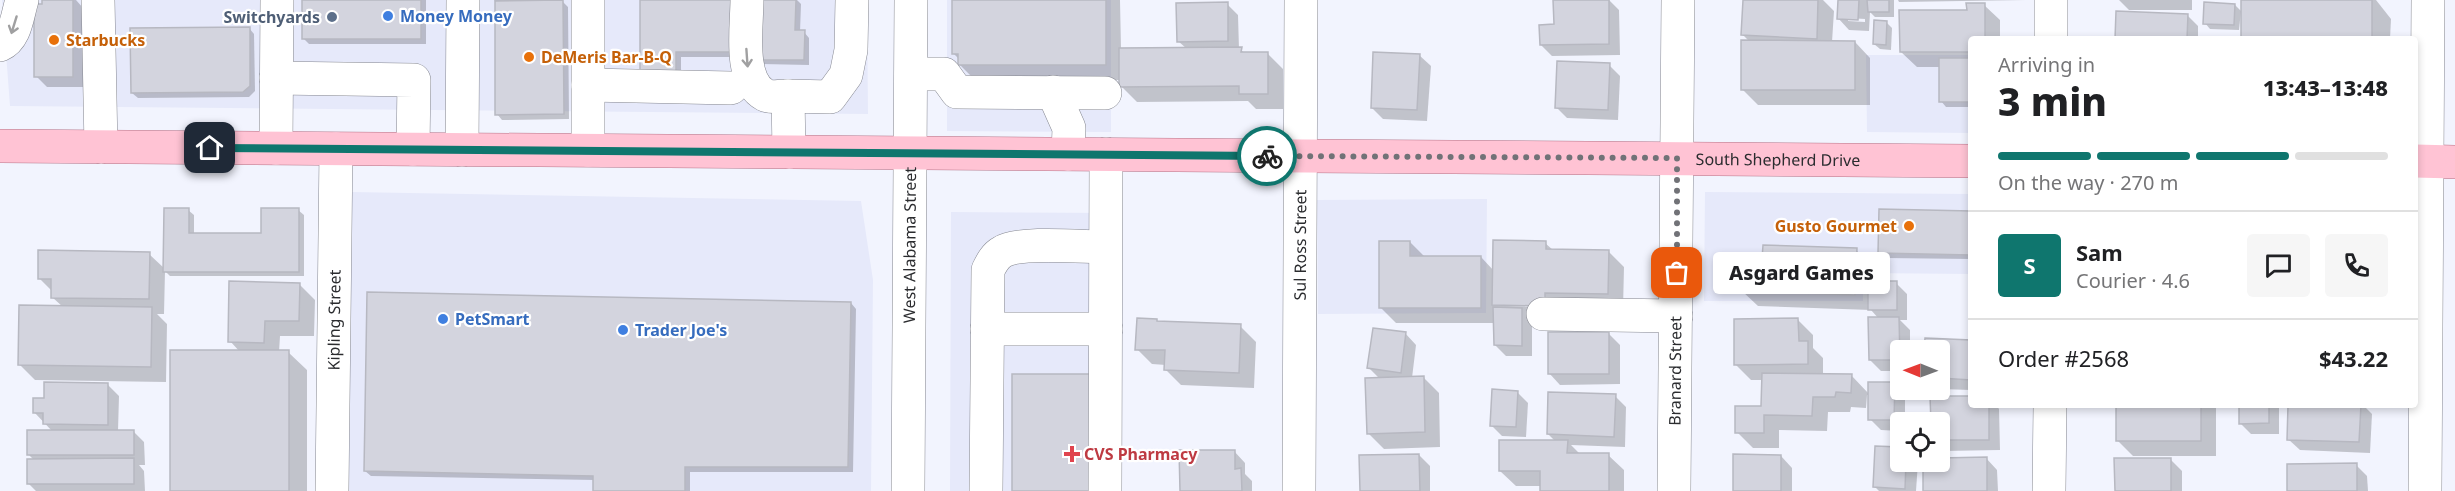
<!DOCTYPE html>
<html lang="en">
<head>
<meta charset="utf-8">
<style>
	body { margin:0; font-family:"Noto Sans",sans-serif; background:#f6f6f6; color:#202124; height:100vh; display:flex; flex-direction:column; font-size:22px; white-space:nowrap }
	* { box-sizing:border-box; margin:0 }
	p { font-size:20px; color:#757577 }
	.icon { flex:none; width:33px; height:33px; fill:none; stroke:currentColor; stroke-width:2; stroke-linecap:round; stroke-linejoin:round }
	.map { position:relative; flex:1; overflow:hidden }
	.side { position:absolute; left:1968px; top:36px; width:450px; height:372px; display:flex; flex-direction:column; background:#fff; border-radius:6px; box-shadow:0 3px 9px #0003 }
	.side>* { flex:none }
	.needle { width:39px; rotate:271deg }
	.controls { position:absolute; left:1890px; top:340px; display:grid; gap:12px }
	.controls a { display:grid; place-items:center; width:60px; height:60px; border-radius:6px; background:#fff; box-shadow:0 3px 9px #0003; font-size:30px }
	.pin { position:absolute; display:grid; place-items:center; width:51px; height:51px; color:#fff; margin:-26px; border-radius:12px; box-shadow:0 3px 9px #0006 }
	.courier { position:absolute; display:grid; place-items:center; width:60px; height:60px; margin:-30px; border:4px solid #0f766e; border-radius:50%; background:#fff; color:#222; box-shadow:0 2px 8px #0007 }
	.bubble { position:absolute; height:42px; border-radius:6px; background:#fff; box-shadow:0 3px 9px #0003; font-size:20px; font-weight:800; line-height:42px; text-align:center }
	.summary em { font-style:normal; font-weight:800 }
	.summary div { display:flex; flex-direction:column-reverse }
	.summary { display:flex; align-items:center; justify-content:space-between; height:102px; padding:0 30px }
	h1 { font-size:39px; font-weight:800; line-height:45px }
	.bar { display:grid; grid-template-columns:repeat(4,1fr); gap:9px 6px; align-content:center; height:72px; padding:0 30px }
	.bar i { height:8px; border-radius:4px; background:#e0e0e0 }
	.bar .on { background:#0f766e }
	.bar p { grid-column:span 4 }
	.line { display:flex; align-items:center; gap:15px; padding:0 30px; border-top:2px solid #e0e0e0 }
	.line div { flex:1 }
	.round { display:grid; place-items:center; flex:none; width:63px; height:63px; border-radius:6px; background:#f6f6f6 }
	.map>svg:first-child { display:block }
	.built { fill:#e6e9fa }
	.shadow { fill:#0003; fill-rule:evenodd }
	.building { fill:#d3d4de; stroke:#b7b8c1; stroke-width:1.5 }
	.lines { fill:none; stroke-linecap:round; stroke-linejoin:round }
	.minor-casing { stroke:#858790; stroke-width:34 }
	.major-casing { stroke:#b57488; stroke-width:34 }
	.minor { stroke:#fff; stroke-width:33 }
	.major { stroke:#ffc3d4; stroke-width:33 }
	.oneway { stroke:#a0a0a1 }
	.done { stroke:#717277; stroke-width:6; stroke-dasharray:0 10.8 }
	.route { stroke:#0f766e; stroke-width:8 }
	.shop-dot { fill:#3f7fe0; stroke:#fff; stroke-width:2 }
	.service-dot { fill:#5c6f8a; stroke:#fff; stroke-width:2 }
	.food-dot { fill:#e8710a; stroke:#fff; stroke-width:2 }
	.health-dot { fill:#e0444e; stroke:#fff; stroke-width:2 }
	.labels { text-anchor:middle; stroke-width:4.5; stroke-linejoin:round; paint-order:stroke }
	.shop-label { font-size:16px; font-weight:bold; fill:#366cbe; stroke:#fff; text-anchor:start }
	.service-label { font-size:16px; font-weight:bold; fill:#4e5e75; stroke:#fff; text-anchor:end }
	.food-label { font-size:16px; font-weight:bold; fill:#c56008; stroke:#fff; text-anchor:start }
	.street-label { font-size:16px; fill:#2b2c2f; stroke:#fff }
	.health-label { font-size:16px; font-weight:bold; fill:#be3a42; stroke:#fff; text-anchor:start }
</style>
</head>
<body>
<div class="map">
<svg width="2455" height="491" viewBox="0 0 2455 491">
	<rect width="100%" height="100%" fill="#f2f4fe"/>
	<!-- built -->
	<g class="built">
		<polygon points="2,0 867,0 868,114 10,106"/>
		<polygon points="947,0 1111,0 1111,132 947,131"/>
		<polygon points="1866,55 1971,55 1971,133 1867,132"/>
		<polygon points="351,192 861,201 873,280 871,491 348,491"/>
		<polygon points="1705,192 1971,194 1971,274 1863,273 1863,301 1704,301"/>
		<polygon points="1487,199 1486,313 1318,314 1317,200"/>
		<polygon points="951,212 1118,213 1114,491 950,491"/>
	</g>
	<!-- shadow -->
	<g class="shadow">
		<polygon points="43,0 76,0 83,8 83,87 47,87 36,76"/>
		<polygon points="303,0 426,0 426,44 309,44 304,39"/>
		<polygon points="494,0 561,0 568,7 569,119 502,120 497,114 496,3"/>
		<polygon points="642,0 738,57 681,57 681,78 647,78"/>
		<polygon points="755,0 797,0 801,4 800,32 804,32 809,38 809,65 760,64"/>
		<polygon points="954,0 1120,0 1121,50 1187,49 1178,41 1227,4 1238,15 1239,49 1245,53 1267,53 1283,69 1283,109 1256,109 1248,101 1137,102 1121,86 1121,80 975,80 959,64 959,59 954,54"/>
		<polygon points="1555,0 1609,0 1619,10 1620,55 1552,56 1541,45 1555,26"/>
		<polygon points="1745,0 1823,0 1834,11 1832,42 1855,42 1870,58 1870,105 1758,105 1742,89 1750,42 1743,35"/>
		<path d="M1839,0H1894V17H1875L1870,12L1869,31L1849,30L1838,18ZM1848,18L1865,19V22L1848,21Z"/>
		<polygon points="1898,0 2026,0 1899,2"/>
		<polygon points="2119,0 2192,0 2192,10 2129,10"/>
		<polygon points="2243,0 2376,0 2391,19 2390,39 2242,39"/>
		<polygon points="1984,5 2000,20 2000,39 1971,39 1971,107 1946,107 1941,101 1941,67 1917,67 1901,52 1968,11"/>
		<polygon points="2235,5 2241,11 2239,30 2210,29 2205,23"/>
		<polygon points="2187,15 2198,26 2198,39 2117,39"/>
		<polygon points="1886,22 1892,28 1891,50 1880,49 1874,44"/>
		<polygon points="249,28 254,34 255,91 249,97 138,98 132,93"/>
		<polygon points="1419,55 1431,66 1427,121 1383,119 1372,108"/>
		<polygon points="1609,65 1620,76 1618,120 1567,118 1556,107"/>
		<polygon points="188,210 194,215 194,235 262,235 298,210 304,215 304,276 170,276 165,271 164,314 157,314 167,324 166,382 35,380 19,364 63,307 52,297 52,291 39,278 149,254 165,269"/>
		<polygon points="1971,213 1971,259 1885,258 1880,252"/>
		<path d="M1410,242L1425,257H1481L1494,271L1545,243L1553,250L1608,251L1624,267L1623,309L1532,320V356H1506L1495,345V323H1396L1380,307ZM1507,303L1552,307L1507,306Z"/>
		<polygon points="1856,250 1872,265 1871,283 1896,283 1907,294 1907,320 1900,320 1910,330 1910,351 1900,351 1900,371 1881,371 1870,360 1879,319 1871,310 1758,306 1742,291 1764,261"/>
		<polygon points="299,284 315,300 314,336 280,336 279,352 288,352 307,370 307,491 172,491 240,352 230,341"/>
		<polygon points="851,303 856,309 853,472 690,472 690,491 594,491 595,480 371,476 365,471"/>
		<polygon points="1798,320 1813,335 1813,348 1823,358 1823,375 1851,375 1869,394 1894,383 1905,395 1905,423 1900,423 1900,431 1881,430 1870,419 1869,395 1867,395 1866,408 1851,407 1850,412 1828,412 1827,431 1779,430 1779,448 1753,448 1737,432 1763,408 1763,380 1751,380 1735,364"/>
		<polygon points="1159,323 1240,326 1256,342 1254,388 1181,385 1165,369 1166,365 1152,364 1137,349"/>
		<polygon points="1405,333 1416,345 1412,378 1423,377 1439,393 1440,447 1384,449 1368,433 1380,379 1369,368"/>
		<polygon points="1609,334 1620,345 1620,384 1560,385 1549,373"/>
		<polygon points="1971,341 1971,390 1940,389 1940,351 1926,351"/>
		<polygon points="108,385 119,396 118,431 133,431 144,442 145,465 139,465 144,471 145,491 36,491 29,484 34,460 29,455 53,432 34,412 45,400"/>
		<polygon points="1517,392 1528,403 1526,437 1502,436 1491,425"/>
		<polygon points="1615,396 1626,407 1625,447 1571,445 1581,455 1608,455 1624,470 1624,491 1541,491 1541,486 1516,486 1500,471 1556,442 1548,434"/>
		<polygon points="1971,398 1971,405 1996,405 1999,409 2000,450 1944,451 1940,447 1940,423 1932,423"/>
		<polygon points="2117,405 2216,405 2216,456 2133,456 2117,440"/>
		<polygon points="2240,405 2279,405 2279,434 2251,434 2240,423"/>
		<polygon points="2290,405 2363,405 2372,414 2370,453 2300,450 2288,439"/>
		<polygon points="1876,448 1900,449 1900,462 1918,462 1916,491 1879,491 1875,487"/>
		<polygon points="1234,451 1245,463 1245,474 1252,481 1252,491 1181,491"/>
		<polygon points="1419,455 1430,466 1430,491 1362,491"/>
		<polygon points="1781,456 1792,468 1792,491 1734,491"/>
		<polygon points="1986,458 1997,470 1998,491 1925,491 1940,473 1940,459"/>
		<polygon points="2171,460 2182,471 2182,491 2116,491"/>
		<polygon points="2356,465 2367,476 2368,491 2288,491"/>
	</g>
	<!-- building -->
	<g class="building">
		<polygon points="42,0 73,0 73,77 34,77 34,4 42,4"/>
		<rect x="302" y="0" width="119" height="39"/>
		<polygon points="563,0 564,114 495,115 495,1"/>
		<polygon points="640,0 734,0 733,52 676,52 676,73 640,73"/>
		<polygon points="754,0 796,0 795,30 805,30 804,60 753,60"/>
		<polygon points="952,0 1106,0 1106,65 958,65 958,54 952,54"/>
		<polygon points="1553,0 1609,0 1609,44 1540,45 1539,25 1554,24"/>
		<polygon points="1743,0 1818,0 1817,39 1741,35"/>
		<polygon points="1838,0 1859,0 1858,20 1837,19"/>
		<polygon points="1867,0 1889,0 1889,12 1868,12"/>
		<rect x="2241" y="0" width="131" height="39"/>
		<polygon points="1228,2 1228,41 1177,42 1176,3"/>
		<polygon points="2204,2 2235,4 2234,25 2203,24"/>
		<polygon points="1966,3 1985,3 1985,39 1971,39 1971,52 1900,52 1899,10 1967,10"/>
		<polygon points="2116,11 2188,14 2187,39 2115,39"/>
		<polygon points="1874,20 1887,21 1886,45 1873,44"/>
		<polygon points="250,27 250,86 243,92 131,93 130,28"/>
		<polygon points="1741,40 1855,41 1855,90 1741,90"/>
		<polygon points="1242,47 1241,52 1268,52 1268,94 1239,94 1239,86 1119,87 1119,48"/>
		<polygon points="1373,52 1420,54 1417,110 1371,108"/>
		<rect x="1939" y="58" width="32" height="44"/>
		<polygon points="1557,61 1610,63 1608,110 1555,108"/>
		<polygon points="164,208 189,208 189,233 261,233 261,208 299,208 299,272 163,272"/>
		<polygon points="1879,209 1971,211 1971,255 1878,253"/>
		<polygon points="1493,240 1546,241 1546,249 1609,250 1608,294 1545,293 1545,306 1492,305"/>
		<polygon points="1379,241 1410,241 1410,256 1481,256 1481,308 1379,308"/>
		<polygon points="1763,245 1857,248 1855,295 1741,291 1742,258 1762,259"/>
		<polygon points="38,250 150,252 149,299 51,298 51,279 38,279"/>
		<polygon points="229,281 300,283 299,321 265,321 264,343 228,342"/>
		<rect x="1868" y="281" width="29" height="29"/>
		<polygon points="367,292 851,302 848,467 685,467 685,491 593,491 593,476 364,471"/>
		<polygon points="19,305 152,307 151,367 18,365"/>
		<polygon points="1493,307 1522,308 1522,346 1494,345"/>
		<polygon points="1868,317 1899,317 1900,360 1869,360"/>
		<polygon points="1137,318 1157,319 1157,321 1241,324 1239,373 1164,370 1165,350 1135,350"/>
		<polygon points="1798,318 1799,341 1808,341 1808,364 1734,365 1734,319"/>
		<polygon points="1373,328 1406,332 1401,373 1367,368"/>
		<rect x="1548" y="332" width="61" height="42"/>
		<polygon points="1925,338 1971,340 1971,380 1940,378 1940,351 1924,351"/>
		<rect x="170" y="350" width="119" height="141"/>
		<polygon points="1762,373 1852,374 1851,393 1836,392 1835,397 1813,397 1812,416 1764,415 1764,433 1735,433 1735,406 1761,406"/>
		<polygon points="1012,374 1096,374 1095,491 1012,491"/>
		<polygon points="1424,376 1425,432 1367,434 1365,378"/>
		<polygon points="44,382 108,383 108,425 43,424 43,413 33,413 33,398 44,398"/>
		<polygon points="1868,382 1895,382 1894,420 1868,420"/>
		<polygon points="1492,389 1518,391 1516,427 1490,426"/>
		<polygon points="1548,392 1616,394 1614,437 1547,434"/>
		<polygon points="1930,396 1971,396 1971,405 1989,405 1989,440 1940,440 1940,423 1931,423"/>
		<rect x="2116" y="405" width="85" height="36"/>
		<polygon points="2239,405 2269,405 2269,423 2239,424"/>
		<polygon points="2288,405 2361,405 2359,442 2287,440"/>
		<rect x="27" y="430" width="107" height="25"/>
		<polygon points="1499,440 1568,440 1567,453 1609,453 1609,491 1540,491 1540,471 1499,471"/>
		<polygon points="1875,446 1900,447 1900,462 1906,462 1905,489 1873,487"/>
		<polygon points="1179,450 1235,450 1235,469 1241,468 1242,491 1180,491"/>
		<polygon points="1419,454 1420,491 1360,491 1359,455"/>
		<polygon points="1733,454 1781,455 1781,491 1733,491"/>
		<polygon points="1987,457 1987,491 1923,491 1923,471 1938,471 1940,458"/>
		<polygon points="134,458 134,484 27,484 27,459"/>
		<polygon points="2114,458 2171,458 2171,491 2115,491"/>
		<polygon points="2357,463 2357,491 2287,491 2287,464"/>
	</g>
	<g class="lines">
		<defs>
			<g id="minor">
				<polyline points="98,0 101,147"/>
				<path d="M747,0C747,26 738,81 765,95C771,98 781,96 788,96"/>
				<polyline points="2051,39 2051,0"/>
				<path d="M0,45C16,38 17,16 22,0"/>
				<polyline points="911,74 944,74 957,92 1105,93"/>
				<polyline points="276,78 414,80 413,149"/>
				<polyline points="588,85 731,88"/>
				<polyline points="1053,92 1069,128 1068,154"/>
				<polyline points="276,148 277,0"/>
				<polyline points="462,150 463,0"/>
				<polyline points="588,150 588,0"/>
				<polyline points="789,152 788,96 830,97 846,75 851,50 852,0"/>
				<polyline points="1543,314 1676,316"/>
				<polyline points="987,329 1106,329"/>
				<path id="s1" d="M332,491L336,149"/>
				<path id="s2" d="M908,491L911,0"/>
				<path d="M986,491L988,270C992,262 995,256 1002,252C1019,241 1083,247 1105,247"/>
				<polyline points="1105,491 1106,154"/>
				<path id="s3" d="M1299,491L1301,0"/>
				<path id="s4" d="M1674,491L1678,0"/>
				<polyline points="2049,491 2050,405"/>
				<polyline points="2425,491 2428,0"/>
			</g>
			<g id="major">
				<path id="s5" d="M0,146L1971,161"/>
				<polyline points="2415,161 2455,162"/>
			</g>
		</defs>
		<!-- minor casing -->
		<use href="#minor" class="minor-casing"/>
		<!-- major casing -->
		<use href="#major" class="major-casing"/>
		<!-- minor -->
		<use href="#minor" class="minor"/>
		<!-- major -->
		<use href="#major" class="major"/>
	</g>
	<!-- one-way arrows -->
	<defs><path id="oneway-shaft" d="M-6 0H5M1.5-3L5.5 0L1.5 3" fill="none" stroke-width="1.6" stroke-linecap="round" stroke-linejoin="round" transform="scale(1.5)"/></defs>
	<g class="oneway">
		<use href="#oneway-shaft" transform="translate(14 25) rotate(107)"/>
		<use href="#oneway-shaft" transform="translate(747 58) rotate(86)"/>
	</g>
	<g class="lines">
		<!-- done -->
		<polyline class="done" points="1267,156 1677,158 1677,273"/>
		<!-- route -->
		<polyline class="route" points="210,148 1267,156"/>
	</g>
	<!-- markers -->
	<g class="shop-dot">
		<circle cx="388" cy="16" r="6"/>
		<circle cx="443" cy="319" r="6"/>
		<circle cx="623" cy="330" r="6"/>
	</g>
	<circle class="service-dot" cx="332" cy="17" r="6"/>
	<g class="food-dot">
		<circle cx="54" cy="40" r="6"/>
		<circle cx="529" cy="57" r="6"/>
		<circle cx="1909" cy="226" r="6"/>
	</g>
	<path class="health-dot" d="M1069 445h6v6h6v6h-6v6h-6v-6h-6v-6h6z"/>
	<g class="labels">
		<!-- shop labels -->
		<g class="shop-label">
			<text x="400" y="22">Money Money</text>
			<text x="455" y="325">PetSmart</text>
			<text x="635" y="336">Trader Joe's</text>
		</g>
		<!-- service labels -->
		<g class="service-label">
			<text x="320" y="23">Switchyards</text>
		</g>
		<!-- food labels -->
		<g class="food-label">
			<text x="66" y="46">Starbucks</text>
			<text x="541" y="63">DeMeris Bar-B-Q</text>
			<text x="1897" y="232" text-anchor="end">Gusto Gourmet</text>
		</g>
		<!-- street labels -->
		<g class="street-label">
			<text dy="6" stroke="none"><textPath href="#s5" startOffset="1778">South Shepherd Drive</textPath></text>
			<text dy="6" stroke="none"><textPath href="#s3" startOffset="246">Sul Ross Street</textPath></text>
			<text dy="6" stroke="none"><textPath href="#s2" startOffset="246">West Alabama Street</textPath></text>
			<text dy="6" stroke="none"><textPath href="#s1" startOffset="171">Kipling Street</textPath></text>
			<text dy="6" stroke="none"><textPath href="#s4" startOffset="120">Branard Street</textPath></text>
		</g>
		<!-- health labels -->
		<g class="health-label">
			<text x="1084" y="460">CVS Pharmacy</text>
		</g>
	</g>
</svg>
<div class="controls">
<a><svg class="needle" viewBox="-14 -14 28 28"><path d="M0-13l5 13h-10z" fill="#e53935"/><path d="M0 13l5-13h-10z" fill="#757577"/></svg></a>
<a><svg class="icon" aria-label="locate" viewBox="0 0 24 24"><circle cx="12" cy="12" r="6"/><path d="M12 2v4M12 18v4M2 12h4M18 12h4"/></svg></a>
</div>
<div class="pin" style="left:1677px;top:273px;background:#ea580c"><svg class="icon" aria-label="bag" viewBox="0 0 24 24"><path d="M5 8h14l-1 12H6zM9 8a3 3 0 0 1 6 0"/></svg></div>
<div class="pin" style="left:210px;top:148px;background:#1f2937"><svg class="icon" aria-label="home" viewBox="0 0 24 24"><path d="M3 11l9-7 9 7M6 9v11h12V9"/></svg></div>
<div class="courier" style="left:1267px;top:156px"><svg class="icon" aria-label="bike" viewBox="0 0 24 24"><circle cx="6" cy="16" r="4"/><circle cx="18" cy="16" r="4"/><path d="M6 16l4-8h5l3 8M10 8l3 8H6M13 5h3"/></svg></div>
<div class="bubble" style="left:1713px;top:252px;width:177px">Asgard Games</div>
<section class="side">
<div class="summary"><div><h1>3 min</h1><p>Arriving in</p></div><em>13:43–13:48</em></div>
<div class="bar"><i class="on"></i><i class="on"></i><i class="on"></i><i></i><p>On the way · 270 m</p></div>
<div class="line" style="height:108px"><b class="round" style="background:#0f766e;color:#fff">S</b><div><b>Sam</b><p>Courier · 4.6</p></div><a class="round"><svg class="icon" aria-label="chat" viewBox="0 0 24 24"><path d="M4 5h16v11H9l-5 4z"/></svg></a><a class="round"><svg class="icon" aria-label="phone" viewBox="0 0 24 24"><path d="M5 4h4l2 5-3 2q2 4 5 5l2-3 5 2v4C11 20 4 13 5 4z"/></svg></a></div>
<div class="line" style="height:78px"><div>Order #2568</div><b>$43.22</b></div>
</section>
</div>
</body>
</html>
